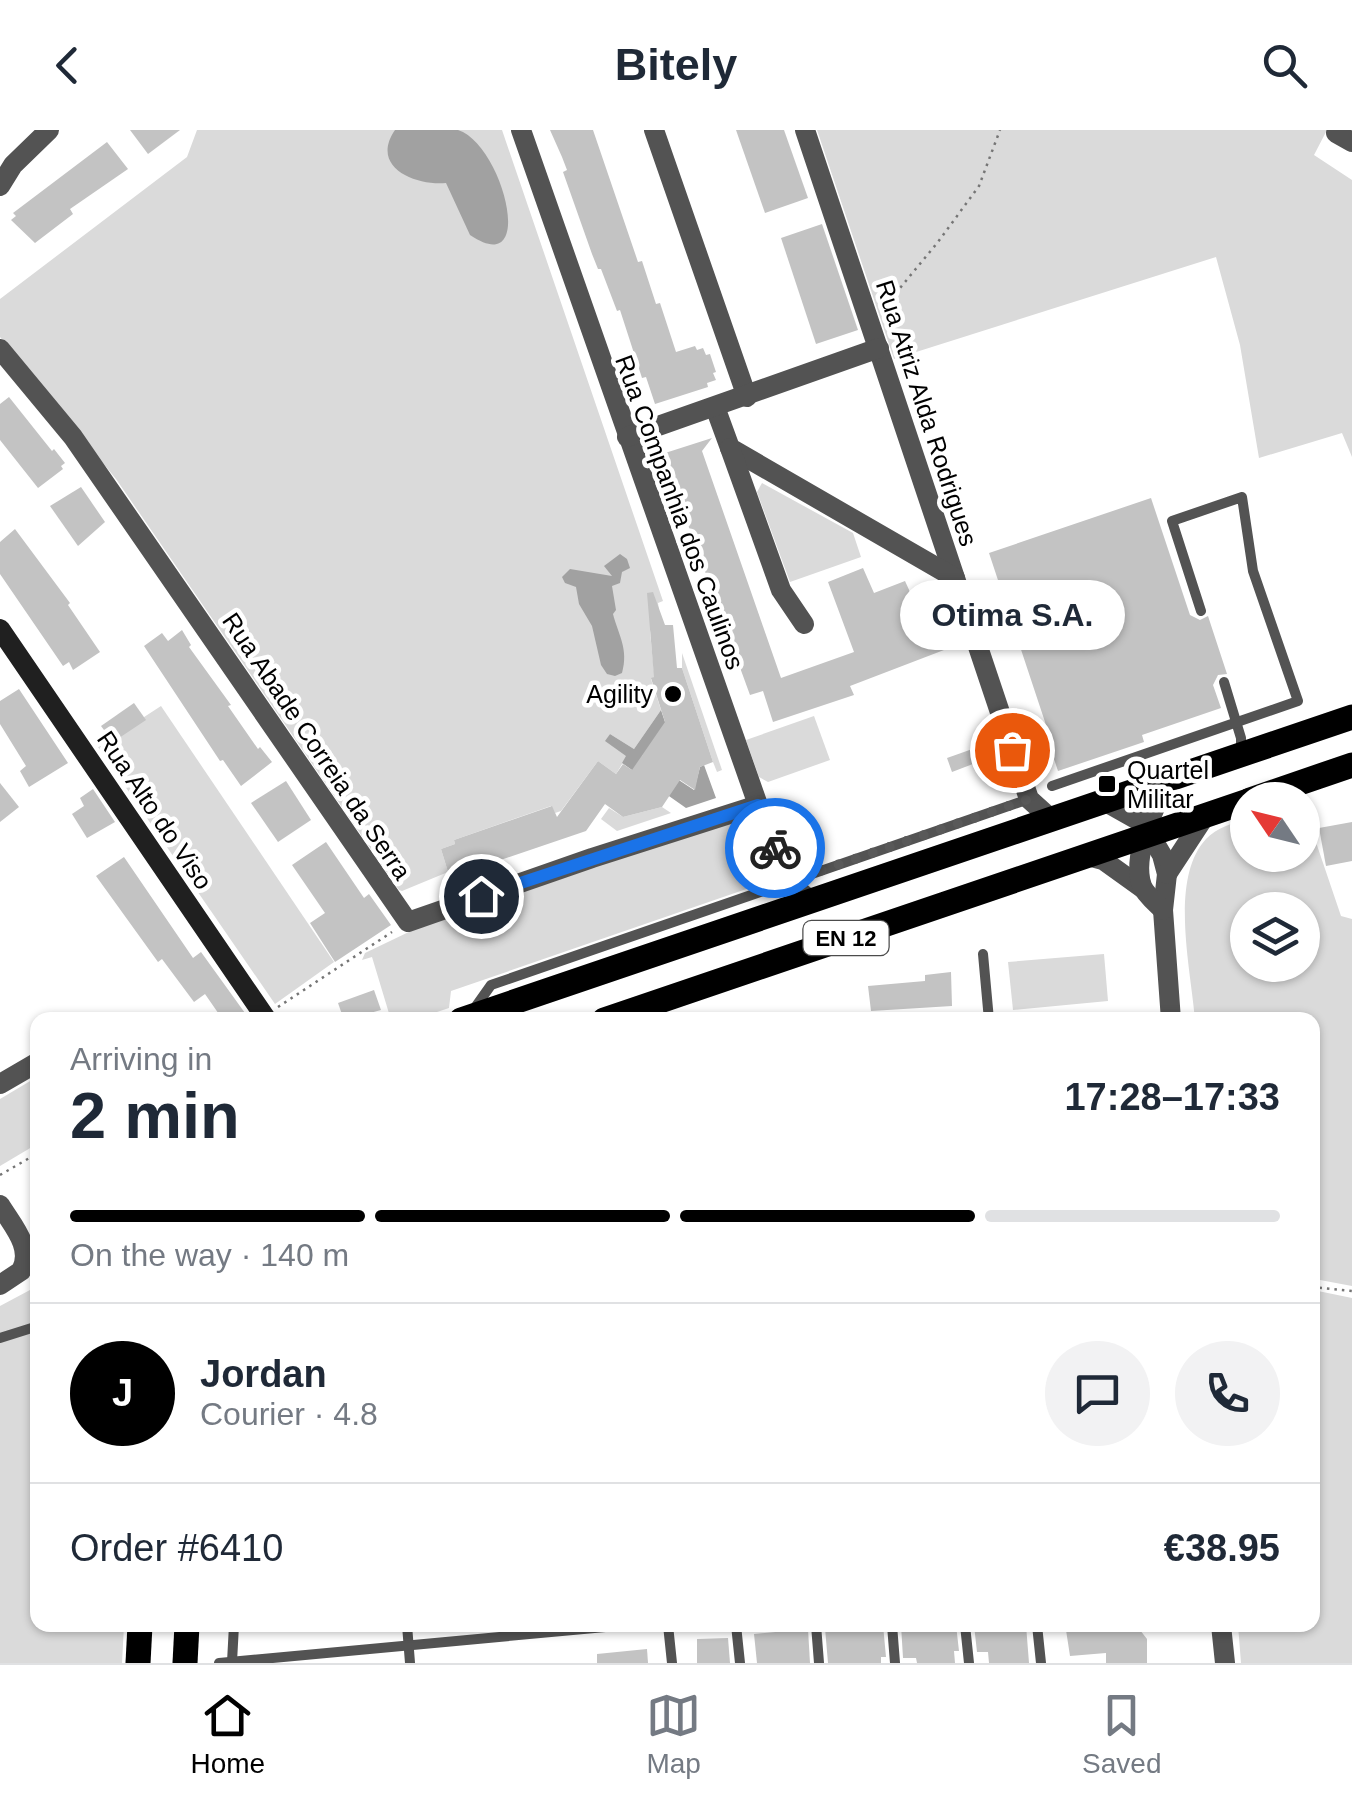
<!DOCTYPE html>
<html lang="en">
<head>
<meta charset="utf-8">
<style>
	body { margin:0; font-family:Arial,sans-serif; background:#f2f2f3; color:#1f2937; height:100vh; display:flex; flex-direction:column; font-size:38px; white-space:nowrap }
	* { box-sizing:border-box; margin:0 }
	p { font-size:32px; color:#747a83 }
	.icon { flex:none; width:55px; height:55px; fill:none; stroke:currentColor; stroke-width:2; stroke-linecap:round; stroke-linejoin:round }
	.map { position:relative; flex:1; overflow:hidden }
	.panel { position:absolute; left:30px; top:882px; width:1290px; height:620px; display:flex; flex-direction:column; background:#fff; border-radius:20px; box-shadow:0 2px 8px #0004 }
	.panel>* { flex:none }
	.needle { width:65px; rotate:305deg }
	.controls { position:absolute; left:1230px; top:652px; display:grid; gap:20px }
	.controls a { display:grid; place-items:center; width:90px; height:90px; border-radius:50%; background:#fff; box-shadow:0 2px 8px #0004; font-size:50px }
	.pin { position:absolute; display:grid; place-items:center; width:85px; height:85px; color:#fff; margin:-42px; border:5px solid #fff; border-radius:50%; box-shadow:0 2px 10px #0007 }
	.courier { position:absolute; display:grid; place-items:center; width:100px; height:100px; margin:-50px; border:8px solid #1a73e8; border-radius:50%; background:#fff; color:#222; box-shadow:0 2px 12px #0007 }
	.bubble { position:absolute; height:70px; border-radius:35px; background:#fff; box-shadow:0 2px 8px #0004; font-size:32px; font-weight:800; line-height:70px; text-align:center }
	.overview em { font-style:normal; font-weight:800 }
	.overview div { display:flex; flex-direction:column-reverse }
	.overview { display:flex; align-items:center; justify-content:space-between; height:170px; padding:0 40px }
	h1 { font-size:65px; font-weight:800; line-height:75px }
	.bar { display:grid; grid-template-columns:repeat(4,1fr); gap:15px 10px; align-content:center; height:120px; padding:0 40px }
	.bar i { height:12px; border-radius:8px; background:#e0e1e3 }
	.bar .current { background:#000 }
	.bar p { grid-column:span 4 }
	.line { display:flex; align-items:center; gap:25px; padding:0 40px; border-top:2px solid #e0e1e3 }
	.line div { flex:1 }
	.round { display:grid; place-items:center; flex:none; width:105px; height:105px; border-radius:52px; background:#f2f2f3 }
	header { display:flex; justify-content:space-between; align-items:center; height:130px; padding:0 40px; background:#fff; font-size:45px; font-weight:800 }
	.tabs { display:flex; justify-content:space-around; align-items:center; height:140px; border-top:2px solid #e0e1e3; background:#fff; font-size:28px; color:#747a83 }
	.tabs a { display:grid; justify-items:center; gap:5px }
	.tabs .current { color:#000 }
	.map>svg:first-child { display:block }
	.green { fill:#dadada; fill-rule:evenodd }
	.water { fill:#a1a1a1 }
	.building { fill:#c3c3c3 }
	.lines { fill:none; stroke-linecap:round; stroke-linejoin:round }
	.path { stroke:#757575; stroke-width:2.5; stroke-dasharray:2.5 5; stroke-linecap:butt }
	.lane { stroke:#535353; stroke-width:10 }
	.street { stroke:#535353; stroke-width:20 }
	.secondary { stroke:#202020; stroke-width:20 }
	.primary { stroke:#000; stroke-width:25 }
	.done { stroke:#595959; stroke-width:10; stroke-dasharray:0 18 }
	.route { stroke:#1a73e8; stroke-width:12 }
	.poi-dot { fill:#000; stroke:#fff; stroke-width:4 }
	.labels { text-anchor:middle; stroke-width:9; stroke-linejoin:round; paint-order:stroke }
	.shield { fill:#fff; stroke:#4c4c4c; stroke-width:2.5 }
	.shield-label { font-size:22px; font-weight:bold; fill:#000 }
	.street-label { font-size:25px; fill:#000; stroke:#fff }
	.poi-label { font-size:25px; fill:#000; stroke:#fff; text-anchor:end }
</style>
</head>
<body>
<header><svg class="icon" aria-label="back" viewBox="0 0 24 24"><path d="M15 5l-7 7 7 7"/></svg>Bitely<svg class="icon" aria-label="search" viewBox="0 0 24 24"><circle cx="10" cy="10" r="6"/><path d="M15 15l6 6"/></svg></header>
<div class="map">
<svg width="1352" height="1533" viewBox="0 0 1352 1533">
	<rect width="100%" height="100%" fill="#fff"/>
	<!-- green -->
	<g class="green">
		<polygon points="197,0 502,0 663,471 658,473 659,480 650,502 654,542 661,544 651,549 661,580 634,619 610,604 606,611 627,626 616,644 598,631 561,681 555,683 551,676 454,710 455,714 441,719 448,742 402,761 399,760 116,349 0,207 0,169 187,27"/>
		<polygon points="817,0 1327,0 1314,25 1352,50 1352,327 1342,303 1259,328 1240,215 1216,127 894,229"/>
		<polygon points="762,353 853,403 861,427 790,452 757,362"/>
		<polygon points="682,523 722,640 717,642 713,632 682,538"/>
		<polygon points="161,576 334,832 275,874 98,617"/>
		<polygon points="814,586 830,630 768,652 759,647 746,610"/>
		<path d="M1303,674L1341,786L1352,789V1156L1320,1150L1312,1069V890H1195C1191,839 1169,749 1206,709C1216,698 1234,693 1247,688L1248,725H1302ZM1248,780H1302V835H1248Z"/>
		<polygon points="662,677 671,683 617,701 601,689 609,678 623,687"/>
		<polygon points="747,688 766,744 758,755 451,861 449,878 413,890 391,890 372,827 362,830 365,823 415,799 678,705"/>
		<polygon points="1104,824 1108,871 1013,880 1008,832"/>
		<polygon points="37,947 37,1014 0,1036 0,969"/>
		<polygon points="37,1146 38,1495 124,1495 122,1533 0,1533 0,1176 30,1160"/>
		<polygon points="1318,1161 1352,1168 1352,1533 1241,1533 1238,1495 1312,1495 1312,1165"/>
	</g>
	<!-- water -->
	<g class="water">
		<path d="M395,0C411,0 444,0 458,0C503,14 538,151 470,105L446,53C417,56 369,38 395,0Z"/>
		<path d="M620,424L627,429L630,438L622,442L620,453L612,456L616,480L613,484C618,504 629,519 622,543L615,546L607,544L601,535L592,496L579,474L576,457L565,453L562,447L570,439L612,446L604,436Z"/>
		<polygon points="661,580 667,598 642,626 694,660 700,637 704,635 716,668 686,678 622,633 626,626 605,611 610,604 634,619"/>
	</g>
	<!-- building -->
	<g class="building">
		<polygon points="130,0 180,0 148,24"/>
		<polygon points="550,0 593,0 638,132 642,131 656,174 660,173 676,222 695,216 697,220 703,218 706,225 710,224 716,242 713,243 716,250 707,253 708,257 655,274 646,247 642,248 620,180 617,181 601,139 598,139 592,124 563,42 567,40 562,27"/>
		<polygon points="736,0 784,0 808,68 765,83"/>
		<polygon points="107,12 128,39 70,79 73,84 35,113 11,90 16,86 13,83"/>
		<polygon points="822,94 858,200 816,214 781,108"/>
		<polygon points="9,267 52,321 54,319 65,333 61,336 63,339 38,358 0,310 0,274"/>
		<polygon points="712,308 702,321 781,548 854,522 828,452 863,438 874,463 905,451 921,486 933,490 944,520 850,556 854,565 773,592 763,561 750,565 676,362 678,361 670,337 662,324"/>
		<polygon points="81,357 105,392 78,416 50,376"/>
		<polygon points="1151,368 1190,485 1200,490 1208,486 1227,544 1218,545 1213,555 1221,578 1142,605 1144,612 1058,641 1044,599 1047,598 989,423"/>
		<polygon points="15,399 70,473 68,475 100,522 73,540 69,532 63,536 0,444 0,412"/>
		<polygon points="653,462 665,495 673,495 677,538 682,538 713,632 700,637 695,660 680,650 662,677 623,687 605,674 586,701 462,743 460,737 448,742 441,719 455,714 454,710 552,676 557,687 598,631 616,644 623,634 632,640 665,592 651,548 654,547 647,463"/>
		<polygon points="182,500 191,515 189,517 231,575 228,576 258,619 260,617 272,632 241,656 223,630 220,631 144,516 162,503 168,511"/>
		<polygon points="19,559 68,633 29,657 20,641 26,636 0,594 0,571"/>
		<polygon points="134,573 146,590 113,612 101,596"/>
		<polygon points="995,611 999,624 952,642 947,628"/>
		<polygon points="286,651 311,690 278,712 251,673"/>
		<polygon points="0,653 19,677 0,692"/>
		<polygon points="93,659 115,692 87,708 72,684 84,676 80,668"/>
		<polygon points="1352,692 1352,731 1326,736 1319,698"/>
		<polygon points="326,712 364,768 369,764 391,795 335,832 310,793 325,783 292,735"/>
		<polygon points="124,727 193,828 201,822 250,890 223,890 205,864 194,872 162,829 158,832 96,746"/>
		<polygon points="951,842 952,876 871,881 868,856 925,851 925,845"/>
		<polygon points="374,860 381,880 344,890 338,873"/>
		<polygon points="858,1495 883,1495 886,1527 881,1527 881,1533 828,1533 825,1498"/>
		<polygon points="901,1495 956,1495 959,1521 954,1521 955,1533 917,1533 916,1528 903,1528"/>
		<polygon points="974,1495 1026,1495 1029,1533 989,1533 988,1522 977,1522"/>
		<polygon points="1075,1495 1136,1495 1147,1509 1147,1533 1106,1533 1106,1523 1070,1526 1066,1500 1076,1499"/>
		<polygon points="808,1499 810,1533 757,1533 754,1504"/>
		<polygon points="728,1508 730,1533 697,1533 697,1509"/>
		<polygon points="647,1519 648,1533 597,1533 597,1524"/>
	</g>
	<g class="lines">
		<!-- path -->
		<g class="path">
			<polyline points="886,175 938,112 979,56 1000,0"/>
			<polyline points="278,877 392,802"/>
			<polyline points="0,1045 38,1023"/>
			<polyline points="1312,1157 1352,1161"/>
		</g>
		<!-- lane -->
		<g class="lane">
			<polyline points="1224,552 1241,608 1241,623"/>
			<polyline points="1052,656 1298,571 1253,441 1242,367 1172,391 1201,481"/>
			<polyline points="983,824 989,890"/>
			<polyline points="474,879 491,855 1029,669"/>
			<polyline points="0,1208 38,1196"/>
			<polyline points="407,1495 410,1533"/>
			<polyline points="668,1495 672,1533"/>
			<polyline points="736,1495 740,1533"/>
			<polyline points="816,1495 819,1533"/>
			<polyline points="892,1495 895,1533"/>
			<polyline points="965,1495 969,1533"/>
			<polyline points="1037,1495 1041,1533"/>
			<polyline points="232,1532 234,1495"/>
			<polyline points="219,1533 627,1495"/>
		</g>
		<!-- street -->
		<g class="street">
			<polyline points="521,0 758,675 788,752 810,770"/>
			<polyline points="654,0 747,267"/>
			<polyline points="805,0 1029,669 1050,688"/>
			<polyline points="1337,0 1336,3 1352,12"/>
			<polyline points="0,56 13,35 49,0"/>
			<polyline points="0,219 73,307 408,792 592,728 758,675"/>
			<polyline points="715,277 730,318 955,448"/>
			<polyline points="627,307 879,218"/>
			<polyline points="730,318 781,460 804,494"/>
			<polyline points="1104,671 1143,693 1162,725 1167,744 1163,780 1171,890"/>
			<polyline points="1088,726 1103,730 1142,758"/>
			<polyline points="1167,744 1205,686"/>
			<path d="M1163,780C1156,773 1145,764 1142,756C1131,726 1155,676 1168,649"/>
			<polyline points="0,954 38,932"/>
			<path d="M0,1075C12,1095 34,1118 21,1141L0,1155"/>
			<polyline points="1221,1495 1225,1533"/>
		</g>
		<!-- secondary -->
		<polyline class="secondary" points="0,499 267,890"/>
		<!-- primary -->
		<g class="primary">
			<polyline points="1250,670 1352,635"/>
			<polyline points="461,890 1352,587"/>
			<polyline points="604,890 1248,671"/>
			<polyline points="138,1533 140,1495"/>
			<polyline points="185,1533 187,1495"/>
		</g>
	</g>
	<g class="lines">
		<!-- done -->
		<polyline class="done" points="775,718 788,752 1029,669 1012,620"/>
		<!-- route -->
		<polyline class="route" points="481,766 758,675 775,718"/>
	</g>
	<!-- markers -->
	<g class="poi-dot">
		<circle cx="673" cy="564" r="10"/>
		<rect x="1097" y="644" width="20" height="20" rx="5"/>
	</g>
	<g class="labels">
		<!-- shield labels -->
		<rect class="shield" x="803.5" y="791" width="85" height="34" rx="8"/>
		<g class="shield-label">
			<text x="846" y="816">EN 12</text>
		</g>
		<!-- street labels -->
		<g class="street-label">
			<text transform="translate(927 283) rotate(72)" y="9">Rua Atriz Alda Rodrigues</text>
			<text transform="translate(680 382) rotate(70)" y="9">Rua Companhia dos Caulinos</text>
			<text transform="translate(317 616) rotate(56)" y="9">Rua Abade Correia da Serra</text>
			<text transform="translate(155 680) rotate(56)" y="9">Rua Alto do Viso</text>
		</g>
		<!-- poi labels -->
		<g class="poi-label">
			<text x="653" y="573">Agility</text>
			<text x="1127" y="649" text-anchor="start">Quartel<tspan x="1127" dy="29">Militar</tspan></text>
		</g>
	</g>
</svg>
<div class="controls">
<a><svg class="needle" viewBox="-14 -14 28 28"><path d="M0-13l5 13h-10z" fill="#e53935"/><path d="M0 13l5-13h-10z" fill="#747a83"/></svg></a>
<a><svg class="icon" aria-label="layers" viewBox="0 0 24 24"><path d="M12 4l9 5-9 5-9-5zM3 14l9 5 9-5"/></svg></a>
</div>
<div class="pin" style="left:1012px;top:620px;background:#ea580c"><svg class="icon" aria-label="bag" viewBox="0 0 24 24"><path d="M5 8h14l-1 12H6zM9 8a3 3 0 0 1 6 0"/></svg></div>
<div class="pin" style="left:481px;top:766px;background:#1f2937"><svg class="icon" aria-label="home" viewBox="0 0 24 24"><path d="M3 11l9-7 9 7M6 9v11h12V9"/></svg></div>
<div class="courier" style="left:775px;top:718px"><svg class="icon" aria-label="bike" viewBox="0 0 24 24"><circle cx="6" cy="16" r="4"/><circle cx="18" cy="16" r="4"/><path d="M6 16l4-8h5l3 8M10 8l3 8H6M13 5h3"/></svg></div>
<div class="bubble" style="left:900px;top:450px;width:225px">Otima S.A.</div>
<section class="panel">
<div class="overview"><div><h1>2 min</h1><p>Arriving in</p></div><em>17:28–17:33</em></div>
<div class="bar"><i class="current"></i><i class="current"></i><i class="current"></i><i></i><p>On the way · 140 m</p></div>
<div class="line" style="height:180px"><b class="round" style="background:#000;color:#fff">J</b><div><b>Jordan</b><p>Courier · 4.8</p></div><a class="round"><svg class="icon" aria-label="chat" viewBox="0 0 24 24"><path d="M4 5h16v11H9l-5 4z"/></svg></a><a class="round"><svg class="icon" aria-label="phone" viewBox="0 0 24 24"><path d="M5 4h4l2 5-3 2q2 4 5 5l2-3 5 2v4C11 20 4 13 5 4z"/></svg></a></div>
<div class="line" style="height:130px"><div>Order #6410</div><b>€38.95</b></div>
</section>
</div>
<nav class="tabs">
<a class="current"><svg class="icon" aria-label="home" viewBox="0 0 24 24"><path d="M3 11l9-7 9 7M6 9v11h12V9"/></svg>Home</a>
<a><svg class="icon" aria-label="map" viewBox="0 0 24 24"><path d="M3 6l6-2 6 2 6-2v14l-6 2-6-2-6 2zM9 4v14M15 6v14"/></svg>Map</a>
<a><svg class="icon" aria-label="saved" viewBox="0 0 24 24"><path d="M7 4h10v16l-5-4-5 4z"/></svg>Saved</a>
</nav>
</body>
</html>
